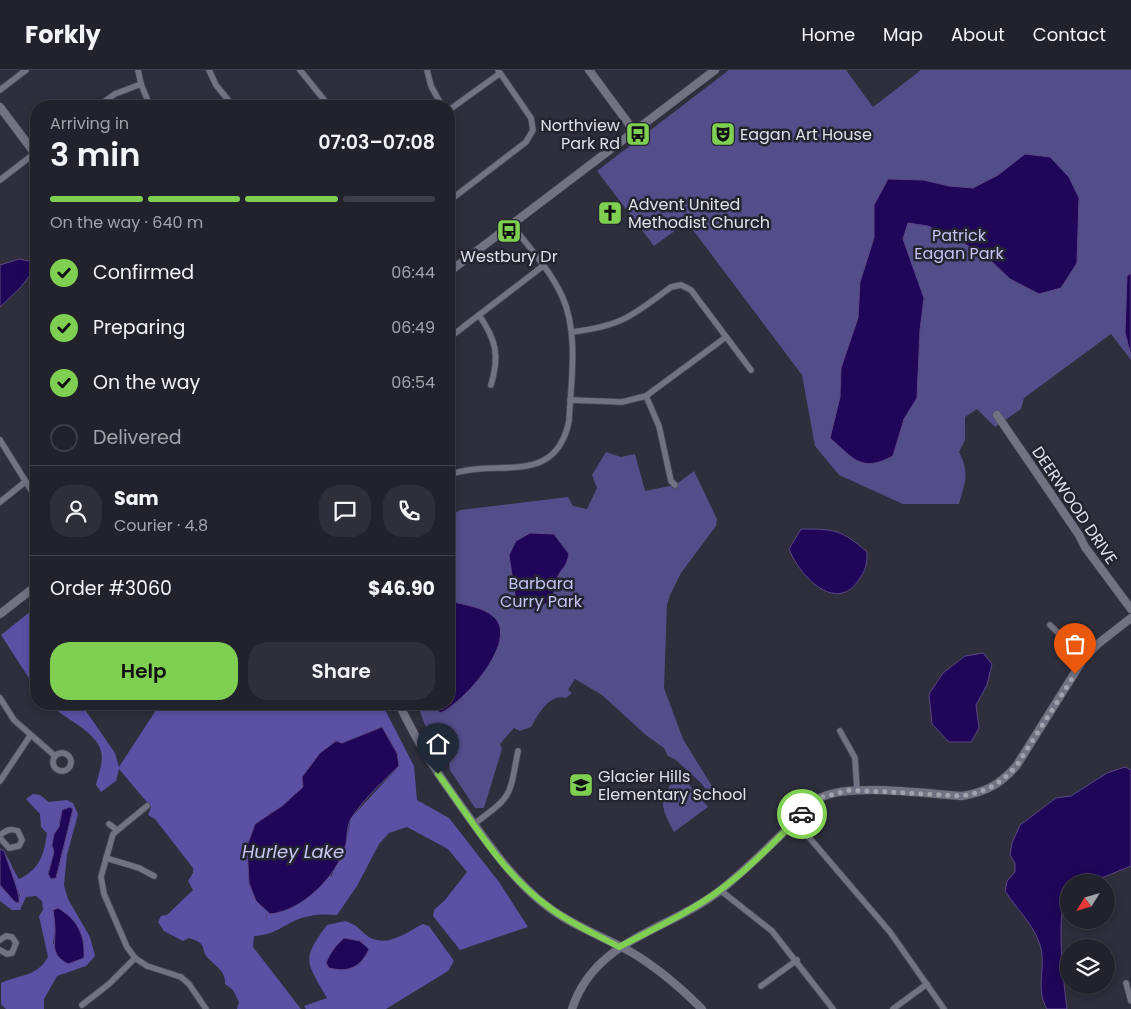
<!DOCTYPE html>
<html lang="en">
<head>
<meta charset="utf-8">
<style>
	body { margin:0; font-family:Poppins,sans-serif; background:#2e2f39; color:#f1f3f6; height:100vh; display:flex; flex-direction:column; font-size:19px; white-space:nowrap }
	* { box-sizing:border-box; margin:0 }
	p { font-size:16px; color:#a2a4aa }
	.icon { flex:none; width:28px; height:28px; fill:none; stroke:currentColor; stroke-width:2; stroke-linecap:round; stroke-linejoin:round }
	.map { position:relative; flex:1; overflow:hidden }
	.side { position:absolute; left:30px; top:30px; width:425px; height:610px; display:flex; flex-direction:column; background:#22222d; border-radius:20px; box-shadow:0 2px 8px #0003,0 0 0 1px #3f3f49 }
	.side>* { flex:none }
	.needle { width:32px; rotate:233deg }
	.buttons { position:absolute; left:1060px; top:804px; display:grid; gap:10px }
	.buttons a { display:grid; place-items:center; width:55px; height:55px; border-radius:50%; background:#22222d; box-shadow:0 2px 8px #0003,0 0 0 1px #3f3f49; font-size:25px }
	.pin { position:absolute; display:grid; place-items:center; width:42px; height:42px; color:#fff; margin:-51px -21px; border-radius:50% 50% 50% 0; rotate:-45deg; box-shadow:0 0 5px #0007 }
	.pin .icon { rotate:45deg }
	.courier { position:absolute; display:grid; place-items:center; width:50px; height:50px; margin:-25px; border:4px solid #7fd052; border-radius:50%; background:#fff; color:#222; box-shadow:0 1px 6px #0007 }
	.overview em { font-style:normal; font-weight:600 }
	.overview div { display:flex; flex-direction:column-reverse }
	.overview { display:flex; align-items:center; justify-content:space-between; height:85px; padding:0 20px }
	h1 { font-size:32px; font-weight:600; line-height:38px }
	.bar { display:grid; grid-template-columns:repeat(4,1fr); gap:8px 5px; align-content:center; height:60px; padding:0 20px }
	.bar i { height:6px; border-radius:4px; background:#3f3f49 }
	.bar .current { background:#7fd052 }
	.bar p { grid-column:span 4 }
	.line { display:flex; align-items:center; gap:12px; padding:0 20px; border-top:1px solid #3f3f49 }
	.line div { flex:1 }
	.round { display:grid; place-items:center; flex:none; width:52px; height:52px; border-radius:20px; background:#2e2f39 }
	ol { padding:0 20px; list-style:none }
	li { display:flex; align-items:center; gap:15px; height:55px }
	li p { margin-inline-start:auto }
	li .icon { padding:5px; border-radius:50%; background:#7fd052; color:#111; stroke-width:4 }
	li:last-child { color:#a2a4aa }
	li i { width:28px; height:28px; border:2px solid #3f3f49; border-radius:50% }
	.cta { display:flex; gap:10px; margin-top:auto; padding:10px 20px }
	.cta a { flex:1; height:58px; border-radius:20px; background:#7fd052; color:#111; font-size:20px; font-weight:600; line-height:58px; text-align:center }
	.cta a+a { background:#2e2f39; color:#f1f3f6 }
	header { display:flex; align-items:center; gap:30px; box-sizing:border-box; height:70px; padding:0 25px; background:#22222d; border-bottom:1px solid #3f3f49 }
	header strong { font-size:24px }
	nav { display:flex; gap:28px; margin-inline-start:auto; font-size:18px }
	.map>svg:first-child { display:block }
	.green { fill:#534e89 }
	.forest { fill:#5b50a4; fill-rule:evenodd }
	.water { fill:#200658; stroke:#5a4784 }
	.lines { fill:none; stroke-linecap:round; stroke-linejoin:round }
	.stream { stroke:#5a4784; stroke-width:1 }
	.street-casing { stroke:#4b4b56; stroke-width:7 }
	.secondary-casing { stroke:#4b4b56; stroke-width:9 }
	.street { stroke:#727283; stroke-width:5.5 }
	.secondary { stroke:#727283; stroke-width:8 }
	.done { stroke:#a2a2ac; stroke-width:5; stroke-dasharray:0 9 }
	.route { stroke:#7fd052; stroke-width:6 }
	.labels { text-anchor:middle; stroke-width:5; stroke-linejoin:round; paint-order:stroke }
	.poi-label { font-size:16px; fill:#e0e0e9; stroke:#242431; text-anchor:start }
	.park-label { font-size:16px; fill:#c4c3f1; stroke:#242431 }
	.street-label { font-size:16px; fill:#e0e0e9; stroke:#242431 }
	.water-label { font-size:18px; font-style:italic; fill:#c7c6f4; stroke:#242431 }
</style>
</head>
<body>
<header>
<strong>Forkly</strong>
<nav><a>Home</a><a>Map</a><a>About</a><a>Contact</a></nav>
</header>
<div class="map">
<svg width="1131" height="939" viewBox="0 0 1131 939">
	<rect width="100%" height="100%" fill="#2e2e3c"/>
	<!-- green -->
	<g class="green">
		<path d="M729,0H846L873,37L921,0H1131V290L1111,264L1024,328L1021,339L995,357L977,339L965,347V370L959,382C970,403 965,412 959,434H903L839,405L815,376L802,305L687,152L654,176L597,101Z"/>
		<path d="M606,382L621,387L635,384L645,421L675,415L694,401L717,449L716,456L681,503L670,525L667,535L664,618L683,669L718,726L711,727L702,714L676,690L668,686L664,678L647,666L602,625L575,609L568,620L572,623L566,628C549,623 538,645 531,657L520,661L514,658L500,674L502,679L484,738H475L450,700L449,692C429,678 426,654 417,634H449V447L460,440L568,427L573,436L587,439L597,418L592,405Z"/>
		<path d="M680,704L708,737L674,762C659,735 658,727 680,704Z"/>
	</g>
	<!-- forest -->
	<g class="forest">
		<polygon points="36,537 36,619 1,565"/>
		<path d="M49,634H81L115,683L119,697L160,634H382L414,696L417,730L449,748L499,812L528,857L460,880L433,846L434,840L445,830L467,802L448,779L407,757L389,763L379,774L357,816L337,845C326,844 315,844 305,847C285,852 278,865 254,866L253,877L301,939H237L239,932L233,920L225,914C226,901 216,897 209,889C199,880 210,874 189,868L183,871L164,861L158,852L161,846L167,845L193,820L188,811L193,803V798L155,749L148,745L151,737L119,699L116,711L101,722L96,715C98,705 104,691 101,681C96,661 63,648 49,634ZM382,657L397,683L399,696L351,748L345,777L331,807L268,744C278,741 296,725 303,717L302,707L320,683L336,671L342,673Z"/>
		<path d="M33,724L40,725L49,732L67,730L73,733L78,744L67,785L64,815L68,829L90,867L95,886L86,896L57,906L44,929V939H6L1,934V913C19,905 38,906 48,887L39,846L43,840L42,831L36,826L26,827L20,840H12L0,831V815L15,832L20,826L8,799L4,781L0,778C10,786 11,798 19,809C40,799 44,785 47,763L41,757L40,744L26,729ZM73,739L56,808L48,804L54,782L52,775L54,764L59,757L60,746ZM75,852L84,872L53,874L55,861Z"/>
		<path d="M345,851C361,856 360,862 371,868C390,877 408,861 423,854L429,856L454,891L448,901L386,939H306L304,936L327,928C307,892 300,891 327,855Z"/>
	</g>
	<!-- water -->
	<g class="water">
		<path d="M1025,84L1050,87L1069,107L1079,128L1077,193L1061,218L1039,224L1010,209L990,190L959,170L928,156L908,153L903,169L924,228L920,260L917,328L904,349L893,386C861,403 854,389 830,368L840,327L841,298L858,248L860,212L874,168V135L888,109L923,110L949,116L973,118L998,105Z"/>
		<polygon points="19,189 34,192 34,200 20,218 0,237 0,195"/>
		<polygon points="1131,203 1131,285 1125,263 1127,206"/>
		<path d="M801,459C835,459 842,460 867,482C867,495 866,500 858,511C835,544 799,505 789,479Z"/>
		<path d="M530,463L554,464L569,484C566,499 562,497 557,508C554,514 555,521 552,527C545,538 528,541 517,538L509,485L516,471Z"/>
		<path d="M451,531C466,536 482,536 494,547C520,571 462,634 440,643L434,634H449V532Z"/>
		<polygon points="983,583 992,594 987,615 976,635 979,658 971,672 949,672 932,654 929,624 943,603 965,586"/>
		<path d="M382,657L397,683L399,696C383,711 364,729 352,747C346,755 348,768 345,777C336,807 302,841 270,844L256,831L249,813L247,776L255,754L282,736L303,717L302,707L320,683L336,671L342,673Z"/>
		<path d="M1125,697L1131,700V796L1094,811L1069,812V821C1054,839 1064,914 1067,939H1047C1034,917 1048,895 1039,872C1032,853 1016,838 1005,821L1007,811L1015,802V793L1010,785L1012,773L1020,755L1056,728L1071,726L1107,703Z"/>
		<polygon points="70,737 73,739 56,808 51,809 48,804 54,782 52,775 54,764 59,757 62,740"/>
		<path d="M0,779L4,781C7,791 21,825 19,833L15,832L0,815Z"/>
		<path d="M58,838C78,850 85,865 84,888L68,894C51,884 55,878 55,861C55,854 54,847 53,840Z"/>
		<path d="M344,868L360,871L369,879C361,897 349,903 329,898L326,893C330,883 336,875 344,868Z"/>
	</g>
	<g class="lines">
		<!-- stream -->
		<polyline class="stream" points="266,850 267,842"/>
		<defs>
			<g id="street">
				<polyline points="138,0 141,14 150,36"/>
				<polyline points="209,0 216,15 233,36"/>
				<polyline points="300,0 329,36"/>
				<polyline points="427,0 431,16 442,36"/>
				<polyline points="0,20 26,0"/>
				<polyline points="98,36 115,24 141,14"/>
				<polyline points="449,40 499,4"/>
				<polyline points="0,110 35,83"/>
				<polyline points="449,131 526,72 533,60 531,48 498,0"/>
				<path d="M479,245C496,270 500,285 491,315"/>
				<path d="M572,262C622,256 632,246 671,217L681,215L691,220L751,300"/>
				<polyline points="449,268 543,196"/>
				<polyline points="646,326 659,356 671,411 675,415"/>
				<polyline points="570,330 622,332 646,326 726,267"/>
				<polyline points="0,370 36,428"/>
				<path d="M449,405C495,387 555,419 569,351C571,311 579,263 562,226C550,200 529,177 511,154"/>
				<polyline points="0,432 25,412"/>
				<polyline points="1050,555 1084,588"/>
				<polyline points="0,628 14,650 55,686"/>
				<polyline points="840,661 855,688 857,720"/>
				<circle cx="62" cy="692" r="9"/>
				<polyline points="0,711 30,666"/>
				<polyline points="147,736 113,764 101,807 104,824 127,877 135,888 147,896 181,907 189,914 206,939"/>
				<polyline points="795,751 890,862 944,939"/>
				<polyline points="109,754 117,760"/>
				<path d="M474,754C513,725 509,728 518,681"/>
				<path d="M0,765C7,760 10,758 18,761L22,770L19,776L9,778L0,768"/>
				<polyline points="106,788 139,798 154,806"/>
				<polyline points="720,820 772,861 833,939"/>
				<polyline points="0,870 6,866 12,867 16,873 12,883 7,884 0,880"/>
				<polyline points="1126,913 1131,931"/>
				<polyline points="761,916 797,890"/>
				<polyline points="82,935 109,914 135,888"/>
				<polyline points="893,939 927,914"/>
			</g>
			<g id="secondary">
				<polyline points="589,0 634,61"/>
				<polyline points="0,37 36,85"/>
				<polyline points="449,202 715,0"/>
				<polyline points="997,345 1079,465 1085,477 1131,539"/>
				<polyline points="0,544 36,516"/>
				<path d="M399,634C419,676 439,706 466,743C491,778 514,811 548,837C573,856 604,867 631,882C658,898 680,917 702,939"/>
				<path d="M572,939C595,868 669,861 722,819C745,800 767,779 789,757C799,748 810,732 822,727C852,713 928,724 962,726C986,722 1001,714 1017,695L1084,588L1099,573L1131,548"/>
			</g>
		</defs>
		<!-- street casing -->
		<use href="#street" class="street-casing"/>
		<!-- secondary casing -->
		<use href="#secondary" class="secondary-casing"/>
		<!-- street -->
		<use href="#street" class="street"/>
		<!-- secondary -->
		<use href="#secondary" class="secondary"/>
	</g>
	<g class="lines">
		<!-- done -->
		<path class="done" d="M802,744L822,727L850,720L962,726C986,722 1001,714 1017,695L1075,604"/>
		<!-- route -->
		<path class="route" d="M438,704C472,750 502,804 550,838C571,854 596,864 619,877C653,859 689,843 720,820C750,798 775,771 802,744"/>
	</g>
	<!-- icons -->
	<defs>
		<symbol id="bus-square" viewBox="-11 -11 22 22"><rect x="-9" y="-9" width="18" height="18" rx="4" fill="#7fd052" stroke="#242431"/><path d="M-5-6H5V4H4V6H2V4H-2V6H-4V4H-5ZM-3.5-4V0h7V-4ZM-3.5 1.2v1.5H-2V1.2ZM2 1.2v1.5H3.5V1.2Z" fill="#111"/></symbol>
		<symbol id="theatre-square" viewBox="-11 -11 22 22"><rect x="-9" y="-9" width="18" height="18" rx="4" fill="#7fd052" stroke="#242431"/><path d="M-5-5.5Q0-4 5-5.5V0Q5 5 0 6Q-5 5-5 0ZM-3.3-2.5H-1v1.5H-3.3ZM1-2.5H3.3v1.5H1ZM-2.8 1Q0 5.5 2.8 1Z" fill="#111"/></symbol>
		<symbol id="church-square" viewBox="-11 -11 22 22"><rect x="-9" y="-9" width="18" height="18" rx="4" fill="#7fd052" stroke="#242431"/><path d="M-1.2-6h2.4v3.5h3.3v2.4h-3.3V6h-2.4V-.1h-3.3v-2.4h3.3Z" fill="#111"/></symbol>
		<symbol id="school-square" viewBox="-11 -11 22 22"><rect x="-9" y="-9" width="18" height="18" rx="4" fill="#7fd052" stroke="#242431"/><path d="M0-5L7-2L0 1L-7-2ZM-4 1L0 2.5L4 1V4Q0 6-4 4Z" fill="#111"/></symbol>
	</defs>
	<g fill-rule="evenodd">
		<use href="#bus-square" x="624" y="50" width="28" height="28"/>
		<use href="#theatre-square" x="709" y="50" width="28" height="28"/>
		<use href="#church-square" x="596" y="129" width="28" height="28"/>
		<use href="#bus-square" x="495" y="147" width="28" height="28"/>
		<use href="#school-square" x="567" y="701" width="28" height="28"/>
	</g>
	<g class="labels">
		<!-- poi labels -->
		<g class="poi-label">
			<text x="620" y="61" text-anchor="end">Northview<tspan x="620" dy="18">Park Rd</tspan></text>
			<text x="740" y="70">Eagan Art House</text>
			<text x="628" y="140">Advent United<tspan x="628" dy="18">Methodist Church</tspan></text>
			<text x="509" y="192" text-anchor="middle">Westbury Dr</text>
			<text x="598" y="712">Glacier Hills<tspan x="598" dy="18">Elementary School</tspan></text>
		</g>
		<!-- park labels -->
		<g class="park-label">
			<text x="959" y="171">Patrick<tspan x="959" dy="18">Eagan Park</tspan></text>
			<text x="541" y="519">Barbara<tspan x="541" dy="18">Curry Park</tspan></text>
		</g>
		<!-- street labels -->
		<g class="street-label">
			<text transform="translate(1075 435) rotate(56)" y="6">DEERWOOD DRIVE</text>
		</g>
		<!-- water labels -->
		<g class="water-label">
			<text x="293" y="788">Hurley Lake</text>
		</g>
	</g>
</svg>
<div class="buttons">
<a><svg class="needle" viewBox="-14 -14 28 28"><path d="M0-13l5 13h-10z" fill="#e53935"/><path d="M0 13l5-13h-10z" fill="#a2a4aa"/></svg></a>
<a><svg class="icon" aria-label="layers" viewBox="0 0 24 24"><path d="M12 4l9 5-9 5-9-5zM3 14l9 5 9-5"/></svg></a>
</div>
<div class="pin" style="left:1075px;top:604px;background:#ea580c"><svg class="icon" aria-label="bag" viewBox="0 0 24 24"><path d="M5 8h14l-1 12H6zM9 8a3 3 0 0 1 6 0"/></svg></div>
<div class="pin" style="left:438px;top:704px;background:#1f2937"><svg class="icon" aria-label="home" viewBox="0 0 24 24"><path d="M3 11l9-7 9 7M6 9v11h12V9"/></svg></div>
<div class="courier" style="left:802px;top:744px"><svg class="icon" aria-label="car" viewBox="0 0 24 24"><path d="M5 17H2v-5l4-1 3-4h7l3 4 3 1v5h-3M9 17h6M6 11h13"/><circle cx="7" cy="17" r="2"/><circle cx="17" cy="17" r="2"/></svg></div>
<section class="side">
<div class="overview"><div><h1>3 min</h1><p>Arriving in</p></div><em>07:03–07:08</em></div>
<div class="bar"><i class="current"></i><i class="current"></i><i class="current"></i><i></i><p>On the way · 640 m</p></div>
<ol>
<li><svg class="icon" aria-label="check" viewBox="0 0 24 24"><path d="M5 12l5 5 9-10"/></svg>Confirmed<p>06:44</p></li>
<li><svg class="icon" aria-label="check" viewBox="0 0 24 24"><path d="M5 12l5 5 9-10"/></svg>Preparing<p>06:49</p></li>
<li><svg class="icon" aria-label="check" viewBox="0 0 24 24"><path d="M5 12l5 5 9-10"/></svg>On the way<p>06:54</p></li>
<li><i></i>Delivered</li>
</ol>
<div class="line" style="height:90px"><a class="round"><svg class="icon" aria-label="person" viewBox="0 0 24 24"><circle cx="12" cy="8" r="4"/><path d="M4 21q1-7 8-7t8 7"/></svg></a><div><b>Sam</b><p>Courier · 4.8</p></div><a class="round"><svg class="icon" aria-label="chat" viewBox="0 0 24 24"><path d="M4 5h16v11H9l-5 4z"/></svg></a><a class="round"><svg class="icon" aria-label="phone" viewBox="0 0 24 24"><path d="M5 4h4l2 5-3 2q2 4 5 5l2-3 5 2v4C11 20 4 13 5 4z"/></svg></a></div>
<div class="line" style="height:65px"><div>Order #3060</div><b>$46.90</b></div>
<div class="cta"><a>Help</a><a>Share</a></div>
</section>
</div>
</body>
</html>
